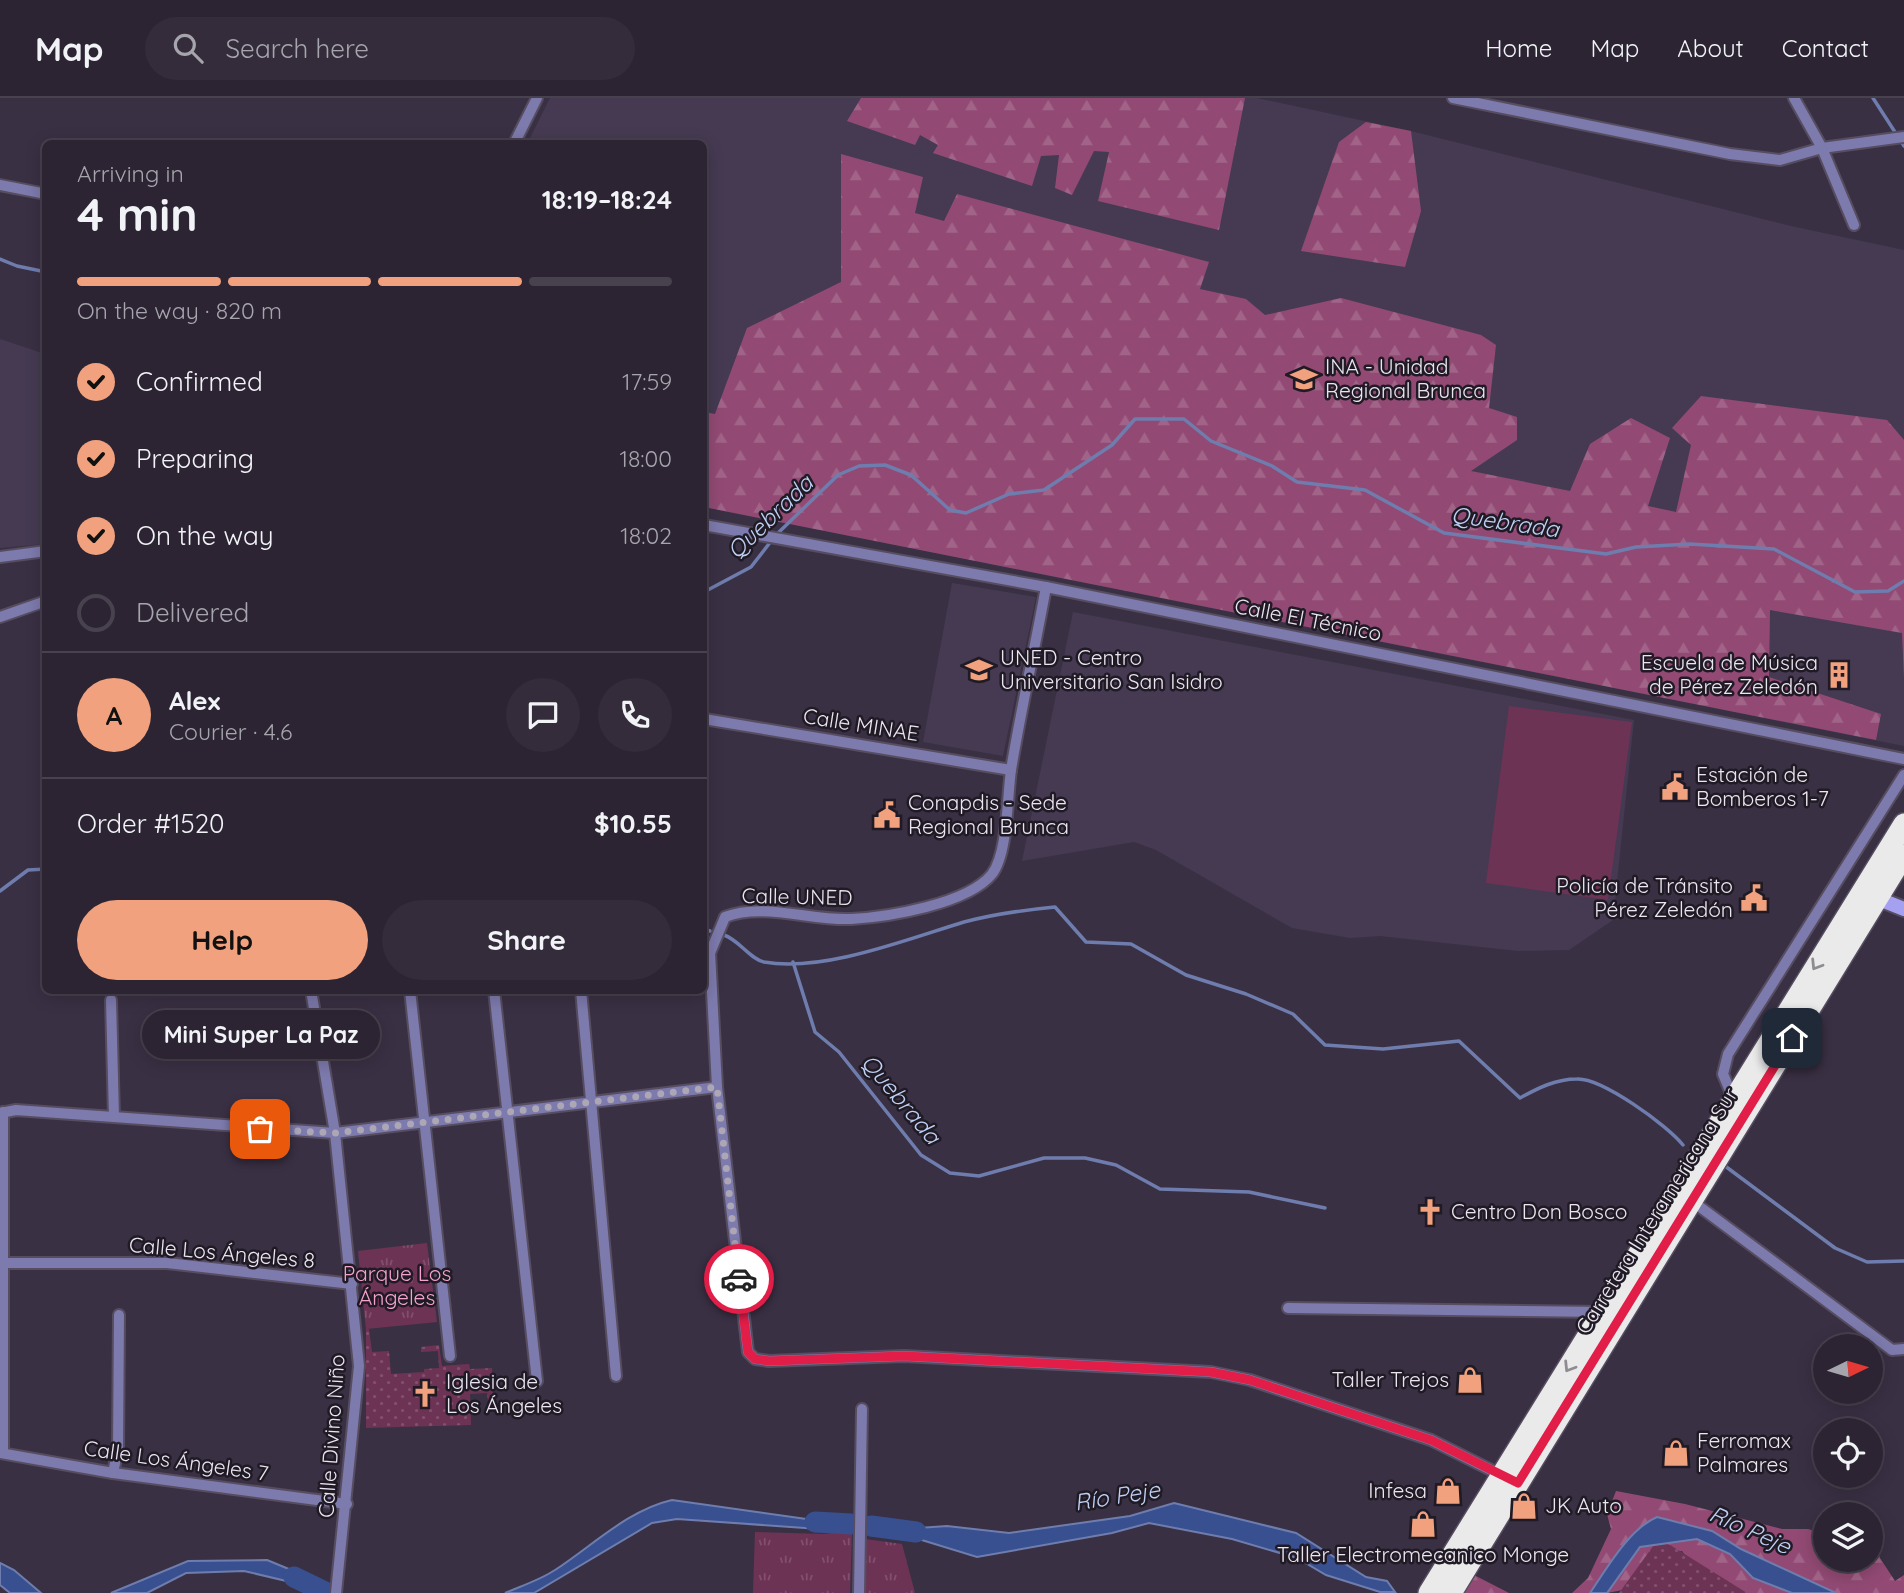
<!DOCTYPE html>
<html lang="en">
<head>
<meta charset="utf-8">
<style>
	body { margin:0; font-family:Quicksand,sans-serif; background:#342c3b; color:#f1f3f6; height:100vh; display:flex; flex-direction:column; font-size:26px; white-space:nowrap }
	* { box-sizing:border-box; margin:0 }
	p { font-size:23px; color:#a6a4ac }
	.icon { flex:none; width:38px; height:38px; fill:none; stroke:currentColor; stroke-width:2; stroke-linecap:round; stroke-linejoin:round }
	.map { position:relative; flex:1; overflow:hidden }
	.sheet { position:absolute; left:42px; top:42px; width:665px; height:854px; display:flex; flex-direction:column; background:#2c2433; border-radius:10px; box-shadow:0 4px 18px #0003,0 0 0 2px #48414e }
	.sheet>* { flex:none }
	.needle { width:46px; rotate:85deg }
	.buttons { position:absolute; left:1813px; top:1236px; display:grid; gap:14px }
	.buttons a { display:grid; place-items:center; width:70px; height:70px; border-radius:50%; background:#2c2433; box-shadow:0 4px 18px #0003,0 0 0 2px #48414e; font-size:35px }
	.pin { position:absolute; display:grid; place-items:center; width:60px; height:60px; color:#fff; margin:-30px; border-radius:14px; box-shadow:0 4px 10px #0006 }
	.courier { position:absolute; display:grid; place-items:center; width:70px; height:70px; margin:-35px; border:5px solid #e11d48; border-radius:50%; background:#fff; color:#222; box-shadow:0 2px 9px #0007 }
	.bubble { position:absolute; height:49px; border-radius:24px; background:#2c2433; box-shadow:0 4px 18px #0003,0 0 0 2px #48414e; font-size:23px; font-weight:800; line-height:49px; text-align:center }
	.summary em { font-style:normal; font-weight:800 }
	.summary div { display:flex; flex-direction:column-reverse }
	.summary { display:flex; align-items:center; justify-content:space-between; height:119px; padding:0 35px }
	h1 { font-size:46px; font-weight:800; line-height:52px }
	.bar { display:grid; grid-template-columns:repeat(4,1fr); gap:10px 7px; align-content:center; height:84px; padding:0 35px }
	.bar i { height:9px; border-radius:5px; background:#48414e }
	.bar .on { background:#f1a17d }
	.bar p { grid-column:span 4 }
	.line { display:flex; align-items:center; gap:18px; padding:0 35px; border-top:2px solid #48414e }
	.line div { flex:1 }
	.round { display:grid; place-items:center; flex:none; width:74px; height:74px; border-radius:37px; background:#342c3b }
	ol { padding:0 35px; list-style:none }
	li { display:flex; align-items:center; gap:21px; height:77px }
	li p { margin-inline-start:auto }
	li .icon { padding:7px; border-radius:50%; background:#f1a17d; color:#111; stroke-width:4 }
	li:last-child { color:#a6a4ac }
	li i { width:38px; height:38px; border:4px solid #48414e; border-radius:50% }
	.primary-button { display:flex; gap:14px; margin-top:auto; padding:14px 35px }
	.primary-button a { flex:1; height:80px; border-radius:42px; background:#f1a17d; color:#111; font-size:28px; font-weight:800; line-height:80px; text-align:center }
	.primary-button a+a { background:#342c3b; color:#f1f3f6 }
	header { display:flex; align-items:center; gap:42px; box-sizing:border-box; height:98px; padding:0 35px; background:#2c2433; border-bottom:2px solid #48414e }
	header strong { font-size:33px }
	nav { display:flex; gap:38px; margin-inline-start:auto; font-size:24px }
	.search { width:490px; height:63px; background:#342c3b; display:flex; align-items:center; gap:18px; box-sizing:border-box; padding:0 24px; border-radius:38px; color:#a6a4ac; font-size:26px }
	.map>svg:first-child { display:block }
	.built { fill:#453a52 }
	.grass { fill:url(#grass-tufts) }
	.forest { fill:url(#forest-firs) }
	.garden { fill:url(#garden-dots) }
	.pitch { fill:#6d3355 }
	.water { fill:#385090; stroke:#6e7dad; stroke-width:2 }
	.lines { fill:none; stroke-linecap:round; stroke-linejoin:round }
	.stream { stroke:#6e7dad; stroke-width:3.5 }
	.river { stroke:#385090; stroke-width:21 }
	.street-casing { stroke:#564d60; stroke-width:14 }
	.secondary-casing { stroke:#564d60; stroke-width:18 }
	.highway-casing { stroke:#564d60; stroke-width:24 }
	.street { stroke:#7d7aad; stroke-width:10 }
	.secondary { stroke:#a6a0f1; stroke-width:14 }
	.highway { stroke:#eaeaea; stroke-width:21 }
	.oneway { stroke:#8f8c91 }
	.done { stroke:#ada6b5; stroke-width:7; stroke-dasharray:0 12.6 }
	.route { stroke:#e11d48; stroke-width:9 }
	.labels { text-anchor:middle; stroke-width:5; stroke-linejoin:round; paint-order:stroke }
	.poi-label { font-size:21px; fill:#ebe5f2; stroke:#1f1a24; text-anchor:start }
	.street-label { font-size:21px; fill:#ebe5f2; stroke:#1f1a24 }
	.park-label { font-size:21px; fill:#f4a2cf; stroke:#1f1a24 }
	.water-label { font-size:23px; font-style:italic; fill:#bfd0f5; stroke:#1f1a24 }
</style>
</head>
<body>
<header>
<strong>Map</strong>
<div class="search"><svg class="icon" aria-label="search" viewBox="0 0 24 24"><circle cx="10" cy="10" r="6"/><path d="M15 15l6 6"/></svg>Search here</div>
<nav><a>Home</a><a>Map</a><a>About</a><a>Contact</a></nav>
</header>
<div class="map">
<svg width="1904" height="1495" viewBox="0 0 1904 1495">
	<defs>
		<pattern id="grass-tufts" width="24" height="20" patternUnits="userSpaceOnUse" patternTransform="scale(1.75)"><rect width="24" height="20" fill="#6d3355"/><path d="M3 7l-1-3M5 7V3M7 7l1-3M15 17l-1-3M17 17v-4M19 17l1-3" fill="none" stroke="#82506e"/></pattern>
		<pattern id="forest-firs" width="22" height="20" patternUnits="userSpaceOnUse" patternTransform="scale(1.75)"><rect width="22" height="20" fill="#924a74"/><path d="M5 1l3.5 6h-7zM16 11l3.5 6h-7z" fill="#a16488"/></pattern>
		<pattern id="garden-dots" width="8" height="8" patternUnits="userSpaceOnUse" patternTransform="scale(1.75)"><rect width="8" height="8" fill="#6d3355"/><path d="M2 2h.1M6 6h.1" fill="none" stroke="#82506e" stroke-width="1.8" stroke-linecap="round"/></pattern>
	</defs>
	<rect width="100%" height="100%" fill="#3a3044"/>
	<!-- built -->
	<g class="built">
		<polygon points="550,0 1257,0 1411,33 1791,128 1904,152 1904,648 704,409 704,46 527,46"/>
		<polygon points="0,241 45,256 45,446 0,450"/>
		<polygon points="952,485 1036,499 1003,658 923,644"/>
		<polygon points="1073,514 1634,622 1613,822 1569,852 1518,853 1380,838 1350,840 1292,830 1156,752 1134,744 1022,763"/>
	</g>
	<!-- grass -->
	<g class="grass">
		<polygon points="427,1145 437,1224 366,1231 358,1153"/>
		<polygon points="852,1433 850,1495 753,1495 755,1434 824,1436"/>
		<polygon points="865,1441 902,1446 915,1495 865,1495"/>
	</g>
	<!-- forest -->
	<g class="forest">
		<polygon points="861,0 1245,0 1219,132 1098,103 1109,54 1094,53 1072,97 1055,90 1059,57 1041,58 1032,88 933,55 938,47 920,37 915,47 847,23"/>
		<polygon points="1366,24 1411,33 1421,113 1405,169 1301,153 1339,44"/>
		<polygon points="841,56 923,79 915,115 944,123 957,96 1209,164 1200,191 1246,201 1265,217 1341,200 1481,237 1496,247 1489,310 1517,319 1517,342 1471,373 1570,393 1590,346 1631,320 1670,340 1648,408 1676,414 1691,347 1672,330 1701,298 1887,322 1904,342 1904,580 1902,535 1770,512 1769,579 1881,616 1876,642 704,409 704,314 715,316 747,230 841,184"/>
		<polygon points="1616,1393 1685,1406 1782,1431 1808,1431 1825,1436 1825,1461 1871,1461 1871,1440 1874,1439 1880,1460 1895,1483 1904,1477 1904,1495 1836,1495 1741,1451 1712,1433 1657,1419 1647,1424 1609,1467 1590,1495 1572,1495 1588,1480 1611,1431 1607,1416"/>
		<polygon points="1697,1441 1730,1456 1753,1480 1792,1495 1726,1495 1699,1474 1682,1453 1658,1457 1638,1489 1607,1495 1640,1449"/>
		<polygon points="1474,1477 1509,1495 1457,1495"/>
	</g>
	<!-- garden -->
	<g class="garden">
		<polygon points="366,1231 369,1231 372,1254 389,1253 391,1276 424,1274 424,1271 439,1270 438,1253 421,1254 421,1249 439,1247 442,1268 469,1266 470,1271 492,1270 493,1302 488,1303 487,1295 470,1296 471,1327 366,1330"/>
		<polygon points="1659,1440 1747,1495 1619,1495"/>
	</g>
	<!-- pitch -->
	<polygon class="pitch" points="1509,608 1632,624 1608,802 1486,785"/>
	<!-- water -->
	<g class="water">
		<path d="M672,1402L842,1426L819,1431L677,1421L652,1425L534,1495H505C521,1488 540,1482 555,1472C592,1448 628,1412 672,1402Z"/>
		<polygon points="1174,1405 1296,1435 1366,1479 1387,1483 1395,1494 1380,1494 1326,1477 1297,1460 1232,1441 1149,1425 1112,1435 977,1459 889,1432 947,1428 1009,1435 1130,1418"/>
		<path d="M1657,1419L1712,1433L1741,1451L1836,1495H1792L1753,1480L1730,1456L1697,1441L1640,1449L1607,1495H1590C1607,1470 1629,1431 1657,1419Z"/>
		<polygon points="267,1462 296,1474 320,1491 244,1473 186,1475 147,1495 111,1495 188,1463"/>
		<polygon points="0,1465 14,1472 41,1495 10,1495 0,1487"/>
	</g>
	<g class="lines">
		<!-- stream -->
		<g class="stream">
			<polyline points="1873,0 1904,48"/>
			<polyline points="0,161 17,168 46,174"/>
			<polyline points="777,436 838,377 859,368 885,367 911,377 950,412 966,415 1009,396 1044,392 1112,347 1135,321 1184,321 1211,343 1272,368 1297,384 1365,392 1444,435 1606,456 1636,449 1690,446 1774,451 1855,494 1888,493 1904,483"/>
			<polyline points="704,494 751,469 772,442"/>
			<polyline points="0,793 28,772 46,771"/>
			<polyline points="704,831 710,833"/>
			<path d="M724,837C739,842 750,861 764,864C822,875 908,841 964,824C994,816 1024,812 1055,809L1086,844L1131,846L1186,877L1246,896L1293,916L1325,947L1383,951L1459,943L1520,1000C1538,990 1556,981 1577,981C1602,980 1667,1027 1683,1047"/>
			<polyline points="793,864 815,934 839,954 921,1057 950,1075 979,1078 1044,1060 1085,1060 1116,1067 1160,1091 1249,1094 1325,1110"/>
			<polyline points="1725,1068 1835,1150 1867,1164 1904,1163"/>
		</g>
		<!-- river -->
		<g class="river">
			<polyline points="815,1424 851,1426"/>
			<polyline points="871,1428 916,1434"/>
			<polyline points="294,1479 327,1495"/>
		</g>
		<defs>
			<g id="street">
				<polyline points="1453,0 1730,56 1780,62 1822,50 1904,39"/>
				<polyline points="1794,0 1822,50 1854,127"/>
				<polyline points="514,46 537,0"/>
				<polyline points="0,87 46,96"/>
				<polyline points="704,427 1046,489 1904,661"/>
				<polyline points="0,459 46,453"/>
				<path d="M1046,489C1035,550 1021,611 1011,672C1007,700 1008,755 992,776C968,806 888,819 851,821C811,823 763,804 725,819L710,855L717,989L748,1254L755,1261L769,1263L904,1258L1211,1274L1250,1282L1431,1342L1503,1378"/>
				<polyline points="0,519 46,503"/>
				<polyline points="704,621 1011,672"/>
				<polyline points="311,892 335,1035 359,1268 336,1495"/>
				<polyline points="410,892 450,1258"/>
				<polyline points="494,892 537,1283"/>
				<polyline points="581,892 616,1278"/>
				<polyline points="111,902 114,1019"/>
				<polyline points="1733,1000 1723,976 1728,956 1904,677"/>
				<polyline points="0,1015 16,1012 335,1035 717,989"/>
				<polyline points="1692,1103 1892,1252 1904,1251"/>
				<polyline points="5,1165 167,1165 352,1186"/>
				<polyline points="1288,1210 1603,1214"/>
				<polyline points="0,1355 113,1375 347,1406"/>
				<polyline points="3,1355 3,1014"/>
				<polyline points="113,1375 118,1351 119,1217"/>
				<polyline points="859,1495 862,1311"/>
			</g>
			<polyline id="secondary" points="1879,801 1904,811"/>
			<g id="highway">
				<polyline points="1429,1495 1904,726"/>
				<polyline points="1451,1495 1904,757"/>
			</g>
		</defs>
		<!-- street casing -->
		<use href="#street" class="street-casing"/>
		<!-- secondary casing -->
		<use href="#secondary" class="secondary-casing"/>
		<!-- highway casing -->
		<use href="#highway" class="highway-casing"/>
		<!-- street -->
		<use href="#street" class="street"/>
		<!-- secondary -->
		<use href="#secondary" class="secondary"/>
		<!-- highway -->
		<use href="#highway" class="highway"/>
	</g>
	<!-- one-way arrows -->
	<defs><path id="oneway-chevron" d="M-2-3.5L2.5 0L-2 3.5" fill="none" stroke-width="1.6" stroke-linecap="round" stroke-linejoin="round" transform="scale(1.75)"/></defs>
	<g class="oneway">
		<use href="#oneway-chevron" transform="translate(1816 867) rotate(122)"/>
		<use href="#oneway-chevron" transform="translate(1569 1269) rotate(122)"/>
	</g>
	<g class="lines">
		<!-- done -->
		<polyline class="done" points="260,1031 335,1035 717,989 739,1181"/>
		<!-- route -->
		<polyline class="route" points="739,1181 748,1254 755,1261 769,1263 904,1258 1211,1274 1250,1282 1431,1342 1518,1385 1792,940"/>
	</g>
	<!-- icons -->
	<defs>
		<symbol id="university-bare" viewBox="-9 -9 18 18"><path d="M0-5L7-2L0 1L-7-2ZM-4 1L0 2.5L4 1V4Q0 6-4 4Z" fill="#f1a17d" stroke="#1f1a24" stroke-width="2.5" paint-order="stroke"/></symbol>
		<symbol id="building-bare" viewBox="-9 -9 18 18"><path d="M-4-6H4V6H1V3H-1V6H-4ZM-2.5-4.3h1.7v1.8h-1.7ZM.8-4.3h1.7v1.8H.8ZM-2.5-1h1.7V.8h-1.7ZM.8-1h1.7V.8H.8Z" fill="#f1a17d" stroke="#1f1a24" stroke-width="2.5" paint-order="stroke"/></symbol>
		<symbol id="civic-bare" viewBox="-9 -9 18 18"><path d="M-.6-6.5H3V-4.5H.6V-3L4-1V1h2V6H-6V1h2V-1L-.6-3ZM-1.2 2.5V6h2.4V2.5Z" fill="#f1a17d" stroke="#1f1a24" stroke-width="2.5" paint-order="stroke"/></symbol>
		<symbol id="church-bare" viewBox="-9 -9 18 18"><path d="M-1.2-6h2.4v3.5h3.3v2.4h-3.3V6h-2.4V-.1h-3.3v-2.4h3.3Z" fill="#f1a17d" stroke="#1f1a24" stroke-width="2.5" paint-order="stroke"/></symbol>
		<symbol id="shop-bare" viewBox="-9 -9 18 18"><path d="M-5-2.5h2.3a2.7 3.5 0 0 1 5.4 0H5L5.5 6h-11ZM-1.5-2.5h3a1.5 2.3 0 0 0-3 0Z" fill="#f1a17d" stroke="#1f1a24" stroke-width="2.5" paint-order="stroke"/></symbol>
	</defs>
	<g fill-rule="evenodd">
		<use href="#university-bare" x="1285" y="262" width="38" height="38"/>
		<use href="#university-bare" x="960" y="553" width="38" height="38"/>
		<use href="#building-bare" x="1820" y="558" width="38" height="38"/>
		<use href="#civic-bare" x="1656" y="670" width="38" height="38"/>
		<use href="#civic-bare" x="868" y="698" width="38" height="38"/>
		<use href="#civic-bare" x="1735" y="781" width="38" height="38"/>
		<use href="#church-bare" x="1411" y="1095" width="38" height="38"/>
		<use href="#shop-bare" x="1451" y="1263" width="38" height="38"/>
		<use href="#church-bare" x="406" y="1277" width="38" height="38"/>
		<use href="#shop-bare" x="1657" y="1336" width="38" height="38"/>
		<use href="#shop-bare" x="1429" y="1374" width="38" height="38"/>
		<use href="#shop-bare" x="1505" y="1389" width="38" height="38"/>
		<use href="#shop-bare" x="1404" y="1407" width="38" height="38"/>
	</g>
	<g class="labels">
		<!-- poi labels -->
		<g class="poi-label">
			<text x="1325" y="276">INA - Unidad<tspan x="1325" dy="24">Regional Brunca</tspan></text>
			<text x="1000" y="567">UNED - Centro<tspan x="1000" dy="24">Universitario San Isidro</tspan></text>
			<text x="1818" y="572" text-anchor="end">Escuela de Música<tspan x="1818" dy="24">de Pérez Zeledón</tspan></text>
			<text x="1696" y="684">Estación de<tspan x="1696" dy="24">Bomberos 1-7</tspan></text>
			<text x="908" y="712">Conapdis - Sede<tspan x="908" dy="24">Regional Brunca</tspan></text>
			<text x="1733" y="795" text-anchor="end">Policía de Tránsito<tspan x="1733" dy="24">Pérez Zeledón</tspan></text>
			<text x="1451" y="1121">Centro Don Bosco</text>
			<text x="1449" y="1289" text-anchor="end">Taller Trejos</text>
			<text x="446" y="1291">Iglesia de<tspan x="446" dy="24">Los Ángeles</tspan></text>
			<text x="1697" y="1350">Ferromax<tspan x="1697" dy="24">Palmares</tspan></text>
			<text x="1427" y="1400" text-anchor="end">Infesa</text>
			<text x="1545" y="1415">JK Auto</text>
			<text x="1423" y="1464" text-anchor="middle">Taller Electromecanico Monge</text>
		</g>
		<!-- street labels -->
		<g class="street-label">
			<text transform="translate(1308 522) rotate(11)" y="7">Calle El Técnico</text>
			<text transform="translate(861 627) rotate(9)" y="7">Calle MINAE</text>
			<text transform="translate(797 799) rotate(1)" y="7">Calle UNED</text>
			<text transform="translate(1657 1113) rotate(-58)" y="7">Carretera Interamericana Sur</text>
			<text transform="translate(222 1155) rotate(5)" y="7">Calle Los Ángeles 8</text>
			<text transform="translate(332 1338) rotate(-86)" y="7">Calle Divino Niño</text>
			<text transform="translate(176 1363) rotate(8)" y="7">Calle Los Ángeles 7</text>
		</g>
		<!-- park labels -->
		<g class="park-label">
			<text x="397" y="1183">Parque Los<tspan x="397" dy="24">Ángeles</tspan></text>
		</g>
		<!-- water labels -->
		<g class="water-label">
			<text transform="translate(770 419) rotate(-44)" y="8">Quebrada</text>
			<text transform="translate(1505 424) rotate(8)" y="8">Quebrada</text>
			<text transform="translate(901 1001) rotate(50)" y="8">Quebrada</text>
			<text transform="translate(1117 1398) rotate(-9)" y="8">Río Peje</text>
			<text transform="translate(1750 1432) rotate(24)" y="8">Río Peje</text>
		</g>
	</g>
</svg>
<div class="buttons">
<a><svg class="needle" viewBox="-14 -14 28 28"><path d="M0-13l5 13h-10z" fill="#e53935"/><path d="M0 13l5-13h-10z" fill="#a6a4ac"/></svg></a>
<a><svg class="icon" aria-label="locate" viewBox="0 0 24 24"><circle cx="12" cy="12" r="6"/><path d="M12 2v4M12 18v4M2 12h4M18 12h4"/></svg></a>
<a><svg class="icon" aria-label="layers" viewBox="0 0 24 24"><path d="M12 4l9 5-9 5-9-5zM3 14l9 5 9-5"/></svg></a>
</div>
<div class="pin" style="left:260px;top:1031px;background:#ea580c"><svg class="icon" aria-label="bag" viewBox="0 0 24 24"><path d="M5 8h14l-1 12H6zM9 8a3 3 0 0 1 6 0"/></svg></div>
<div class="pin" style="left:1792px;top:940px;background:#1f2937"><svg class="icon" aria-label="home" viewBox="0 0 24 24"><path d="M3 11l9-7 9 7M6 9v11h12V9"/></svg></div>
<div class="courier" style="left:739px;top:1181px"><svg class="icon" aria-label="car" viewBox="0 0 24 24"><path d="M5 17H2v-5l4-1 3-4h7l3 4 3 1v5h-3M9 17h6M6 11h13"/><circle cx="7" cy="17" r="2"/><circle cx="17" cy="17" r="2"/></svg></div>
<div class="bubble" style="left:142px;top:912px;width:238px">Mini Super La Paz</div>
<section class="sheet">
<div class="summary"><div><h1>4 min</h1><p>Arriving in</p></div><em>18:19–18:24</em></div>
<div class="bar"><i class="on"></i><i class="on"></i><i class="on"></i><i></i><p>On the way · 820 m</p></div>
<ol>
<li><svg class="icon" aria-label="check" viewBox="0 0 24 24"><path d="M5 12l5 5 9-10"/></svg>Confirmed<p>17:59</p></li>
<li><svg class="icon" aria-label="check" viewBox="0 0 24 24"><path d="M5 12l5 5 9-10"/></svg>Preparing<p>18:00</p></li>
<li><svg class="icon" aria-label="check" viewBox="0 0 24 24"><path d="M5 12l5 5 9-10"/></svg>On the way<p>18:02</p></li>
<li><i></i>Delivered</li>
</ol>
<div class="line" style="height:126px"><b class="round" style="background:#f1a17d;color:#111">A</b><div><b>Alex</b><p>Courier · 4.6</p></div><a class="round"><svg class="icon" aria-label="chat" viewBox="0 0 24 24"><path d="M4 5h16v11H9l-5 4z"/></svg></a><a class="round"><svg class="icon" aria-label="phone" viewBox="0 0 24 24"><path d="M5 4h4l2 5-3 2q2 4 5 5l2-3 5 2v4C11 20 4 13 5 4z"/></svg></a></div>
<div class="line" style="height:91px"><div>Order #1520</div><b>$10.55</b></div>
<div class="primary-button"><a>Help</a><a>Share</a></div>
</section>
</div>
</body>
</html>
